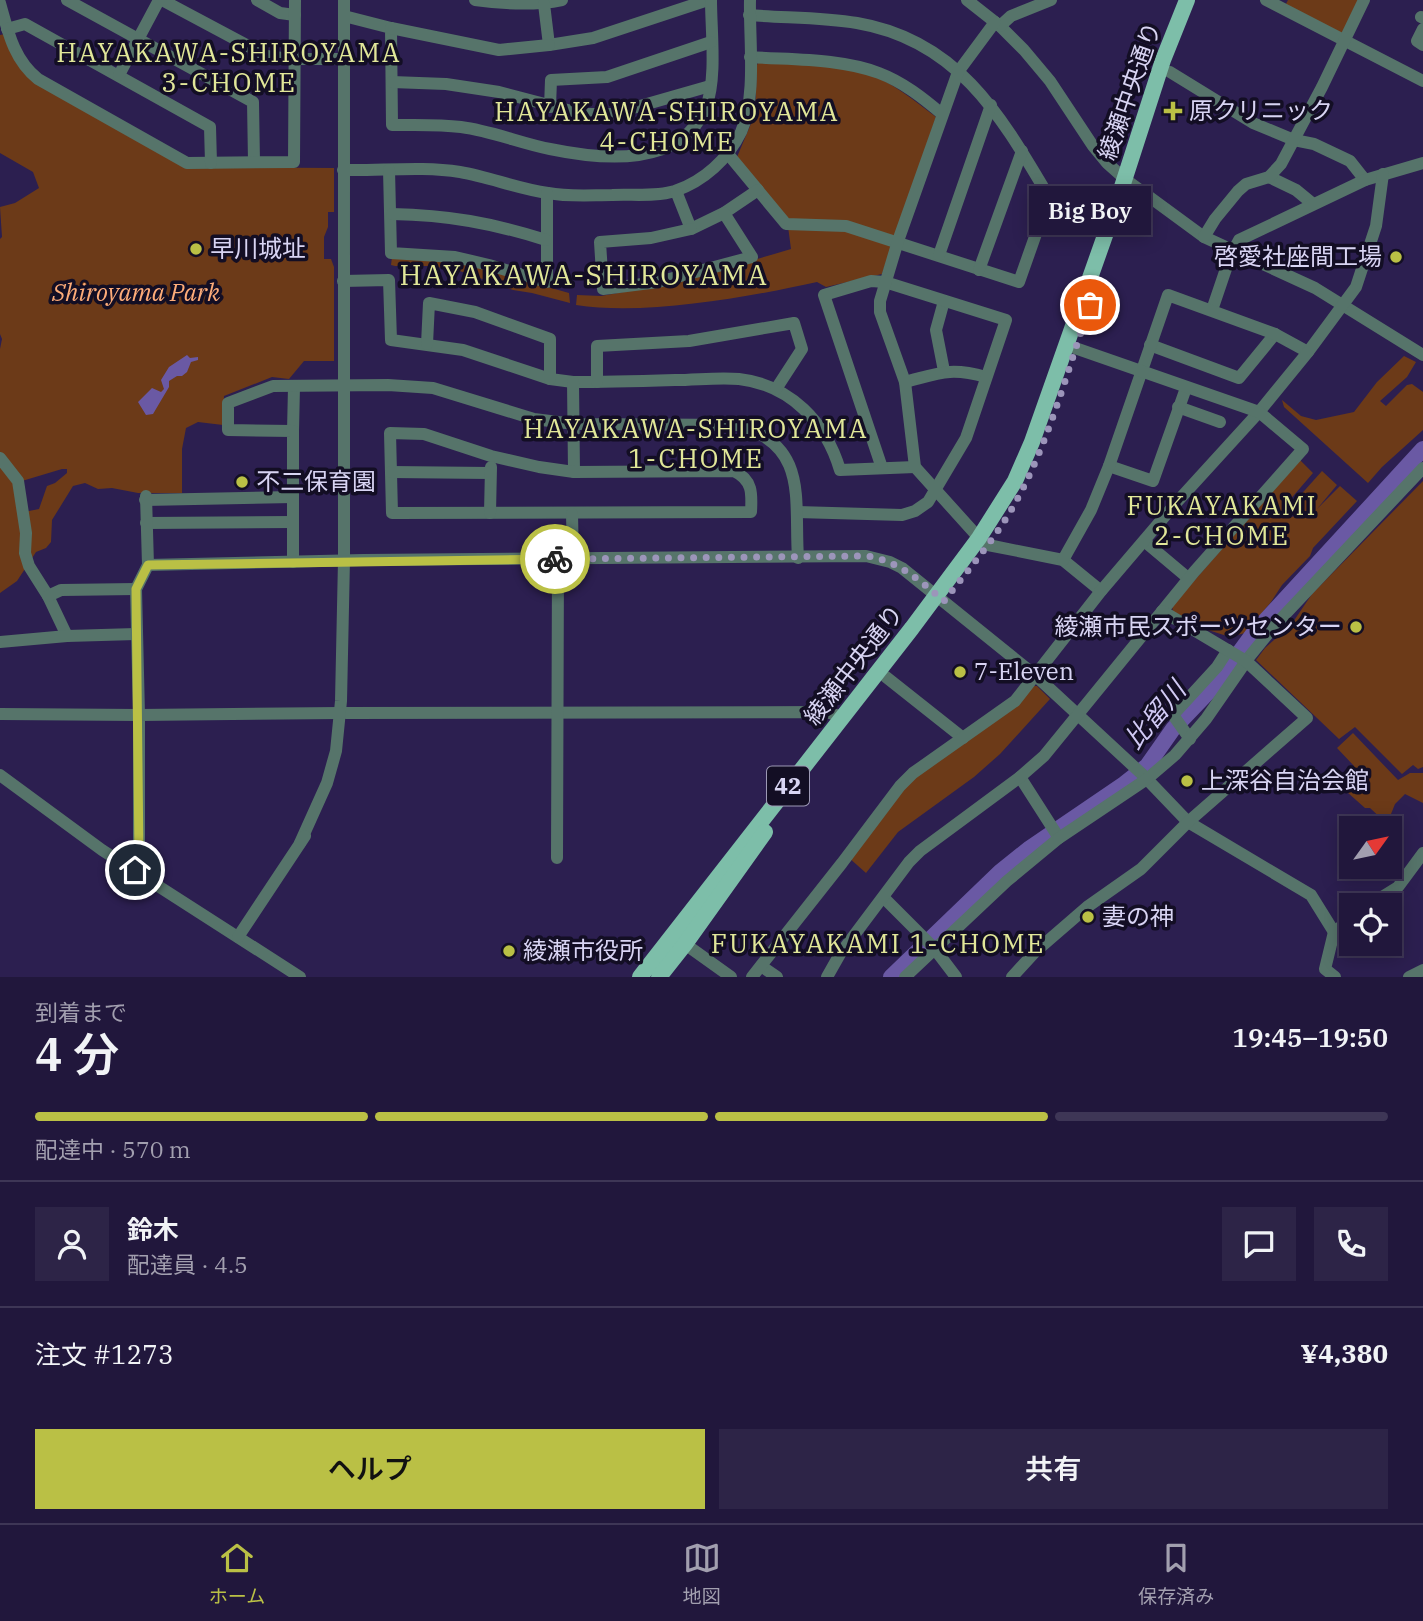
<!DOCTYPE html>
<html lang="ja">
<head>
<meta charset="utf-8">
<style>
	body { margin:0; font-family:"IBM Plex Serif","Noto Sans JP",serif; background:#2d2447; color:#f1f3f6; height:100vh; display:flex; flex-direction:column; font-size:26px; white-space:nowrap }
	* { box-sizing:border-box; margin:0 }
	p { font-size:23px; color:#a29faf }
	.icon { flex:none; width:38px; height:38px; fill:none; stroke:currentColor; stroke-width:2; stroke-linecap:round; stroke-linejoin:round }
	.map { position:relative; height:977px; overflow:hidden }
	.drawer { display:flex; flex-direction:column; background:#21173c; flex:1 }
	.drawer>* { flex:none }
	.needle { width:46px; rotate:57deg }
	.fabs { position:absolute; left:1339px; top:816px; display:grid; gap:14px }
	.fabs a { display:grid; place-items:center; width:63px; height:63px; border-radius:0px; background:#21173c; box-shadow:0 4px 18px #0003,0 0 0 2px #3e3656; font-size:35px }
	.pin { position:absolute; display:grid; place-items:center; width:60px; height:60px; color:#fff; margin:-30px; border:4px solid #fff; border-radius:50%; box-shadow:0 2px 7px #0007 }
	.courier { position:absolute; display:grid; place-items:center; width:70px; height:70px; margin:-35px; border:5px solid #bac045; border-radius:50%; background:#fff; color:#222; box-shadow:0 2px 9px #0007 }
	.bubble { position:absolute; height:49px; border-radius:0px; background:#21173c; box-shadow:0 4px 18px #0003,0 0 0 2px #3e3656; font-size:23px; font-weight:600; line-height:49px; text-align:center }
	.headline em { font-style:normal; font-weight:600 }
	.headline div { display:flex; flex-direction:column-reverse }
	.headline { display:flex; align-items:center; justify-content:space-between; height:119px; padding:0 35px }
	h1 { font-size:46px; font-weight:600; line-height:52px }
	.bar { display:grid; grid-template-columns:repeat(4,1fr); gap:10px 7px; align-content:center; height:84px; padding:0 35px }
	.bar i { height:9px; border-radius:5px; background:#3e3656 }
	.bar .active { background:#bac045 }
	.bar p { grid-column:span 4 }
	.line { display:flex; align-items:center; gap:18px; padding:0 35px; border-top:2px solid #3e3656 }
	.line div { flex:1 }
	.round { display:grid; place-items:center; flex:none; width:74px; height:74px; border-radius:0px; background:#2d2447 }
	.primary-button { display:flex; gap:14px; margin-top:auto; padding:14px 35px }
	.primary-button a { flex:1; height:80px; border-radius:0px; background:#bac045; color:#111; font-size:28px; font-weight:600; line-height:80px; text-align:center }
	.primary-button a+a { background:#2d2447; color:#f1f3f6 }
	.tab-bar { display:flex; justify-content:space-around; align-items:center; height:98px; border-top:2px solid #3e3656; background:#21173c; font-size:19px; color:#a29faf }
	.tab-bar a { display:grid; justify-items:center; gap:4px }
	.tab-bar .active { color:#bac045 }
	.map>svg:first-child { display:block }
	.green { fill:#6c3a18; fill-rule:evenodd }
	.water { fill:#6a59a4 }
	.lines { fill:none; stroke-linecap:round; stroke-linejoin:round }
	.river { stroke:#6a59a4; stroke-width:16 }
	.minor { stroke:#56746a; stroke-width:12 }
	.major { stroke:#7dbea9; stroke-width:16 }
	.done { stroke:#9c95ba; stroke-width:7; stroke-dasharray:0 12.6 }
	.route { stroke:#bac045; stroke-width:9 }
	.poi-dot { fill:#bac045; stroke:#130e24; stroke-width:2.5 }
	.labels { text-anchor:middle; stroke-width:7; stroke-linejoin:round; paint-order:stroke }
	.shield { fill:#130e24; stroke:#9d99b5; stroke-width:2 }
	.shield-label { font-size:23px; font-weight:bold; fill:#d8d4f3 }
	.street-label { font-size:24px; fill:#d8d4f3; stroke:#130e24 }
	.poi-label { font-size:24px; fill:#d8d4f3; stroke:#130e24; text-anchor:start }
	.park-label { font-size:24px; font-style:italic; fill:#feac79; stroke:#130e24 }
	.neighbourhood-label { font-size:26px; letter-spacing:2px; fill:#e1e799; stroke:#130e24 }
	.water-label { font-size:26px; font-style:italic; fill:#d1caf5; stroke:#130e24 }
	.quarter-label { font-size:28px; letter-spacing:2px; fill:#e1e799; stroke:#130e24 }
</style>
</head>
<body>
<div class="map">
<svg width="1423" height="977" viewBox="0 0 1423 977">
	<rect width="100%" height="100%" fill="#2c1f50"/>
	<!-- green -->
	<g class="green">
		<polygon points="1288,0 1361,0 1343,34 1285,6"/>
		<path d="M5,34L18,63L187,167L334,168V212H328V227L324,237V259H331L334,267V361H304L289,379L272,377L224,396L223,425L198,422L186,428L182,449V493H138L112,488L98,489L85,483L73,486L52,520L51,542L46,548L36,552L17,581L0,593V349L2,339L0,334V239L2,237L0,207L15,203L39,188L33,172L0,153V35ZM62,469H67V473L55,483L47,486L39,509L19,513L22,481Z"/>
		<path d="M759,61C794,64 834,62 867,73C892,82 915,101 936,117L882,274L826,287L817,282C749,297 645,316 576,305L577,295L601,296L680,282L791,249L787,219L737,157L755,114L757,65Z"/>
		<polygon points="392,257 467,264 569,293 570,303 532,293 513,290 457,270 430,266 395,266 391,265"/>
		<polygon points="1404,356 1416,362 1407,377 1380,401 1386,406 1407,385 1412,384 1423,392 1423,430 1382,467 1368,483 1284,407 1282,400 1301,416 1316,420 1354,412 1377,382"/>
		<polygon points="1300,460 1313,473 1282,509 1292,517 1296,515 1288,509 1322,471 1337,485 1317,509 1340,486 1357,501 1313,548 1310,556 1282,585 1271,602 1245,633 1230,637 1208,630 1195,620 1194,621 1173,612 1172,606"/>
		<polygon points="1423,481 1423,767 1418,769 1413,765 1402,774 1355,727 1339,739 1256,660 1265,648 1291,625 1312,594"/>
		<polygon points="1033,686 1037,686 1050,699 1000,754 974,777 898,832 866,873 848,857 902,788"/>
		<polygon points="1353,733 1398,780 1410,773 1423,773 1423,803 1405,794 1395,804 1389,819 1384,821 1370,808 1365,808 1338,784 1354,766 1337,748"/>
	</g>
	<!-- water -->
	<polygon class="water" points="187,355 190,358 198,357 198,360 191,362 187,372 182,376 177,376 169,381 169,387 153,414 146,415 138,402 152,388 161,392 164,389 161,380 169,367"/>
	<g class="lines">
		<!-- river -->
		<polyline class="river" points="891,977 1000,872 1030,848 1124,784 1147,766 1173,729 1217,683 1253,634 1423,449"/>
		<!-- minor -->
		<g class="minor">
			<polyline points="67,0 253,102 254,162"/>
			<polyline points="162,0 267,56 290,59 343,59"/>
			<polyline points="257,0 280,13 295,15"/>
			<path d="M475,0C504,4 533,6 562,0"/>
			<polyline points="967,0 1000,26 1024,50 1050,81 1093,146 1107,163 1125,179 1204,237 1315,288 1423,355"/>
			<polyline points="1266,0 1423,81"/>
			<path d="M0,3C8,32 14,60 38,79L187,163L294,162L295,0"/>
			<polyline points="544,4 549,45 593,38 708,0"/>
			<path d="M344,16L391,28L392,125C415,125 438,124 461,127C492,131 520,143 550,149C603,160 681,168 706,107C717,78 711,31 711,0"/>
			<polyline points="1421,17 1423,18"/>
			<polyline points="1000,26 1011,16 1051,0"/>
			<polyline points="391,28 499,50 549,45"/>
			<polyline points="7,29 25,24 210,127 211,163"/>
			<polyline points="1423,29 1417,41 1423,45"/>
			<path d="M750,57C791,60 839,58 879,73C903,82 923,98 942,114"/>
			<polyline points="1170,72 1253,123 1294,140 1314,144 1350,161 1365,180"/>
			<polyline points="119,75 159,0"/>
			<polyline points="392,82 446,84 499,92 583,114 612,114 710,86"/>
			<polyline points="550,107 551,80 607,77 711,42"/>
			<path d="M728,154L786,224L846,226L1019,282L1049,197C1001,116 958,40 857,23C822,17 785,18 749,15"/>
			<path d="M343,170C381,171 422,166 460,172C490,177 518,189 548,193C569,197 591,195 612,195C632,194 656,197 675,191C704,181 728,159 741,132C757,96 749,39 750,0"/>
			<polyline points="389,170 391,253 455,257 489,265 547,282 547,193"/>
			<polyline points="1269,177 1296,190 1313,204"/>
			<polyline points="676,191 691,229 724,213 758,190"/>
			<path d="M392,214C448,215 492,223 546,240"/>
			<polyline points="691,229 651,238 600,242 603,289 658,282 752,257 724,213"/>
			<polyline points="1204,237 1215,219 1238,191 1246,184 1269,177 1281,164 1322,87 1364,0"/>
			<polyline points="939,255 991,105"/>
			<polyline points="979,270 1022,151"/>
			<path d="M343,281L389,280L391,340L463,350L550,379L573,382C607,382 641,381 675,380C696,380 719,377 739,379C791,385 826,423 840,470L915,467"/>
			<polyline points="944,301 936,330 944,371"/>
			<polyline points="1212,310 1230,257 1239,240 1365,180 1423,163"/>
			<polyline points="427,344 429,303 475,312 550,339 550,379"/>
			<polyline points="1150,345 1239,378 1275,334"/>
			<polyline points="573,382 574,472"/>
			<polyline points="597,382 597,346 689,341 794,323 802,349 776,389"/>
			<path d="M905,382C940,373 950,367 986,377"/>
			<polyline points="1178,407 1220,422"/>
			<polyline points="293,431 294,387"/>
			<path d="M390,433L424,434L491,456L539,467L574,472L734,471C753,480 752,494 751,512L392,513Z"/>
			<polyline points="0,458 18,481 26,533 25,553 29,566 48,596 67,636"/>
			<polyline points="1109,466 1153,481 1186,388"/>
			<polyline points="391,472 490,473"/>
			<polyline points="145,500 293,497"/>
			<polyline points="797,512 902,515 915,511 928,502 966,438 1006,320 885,282 871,281 824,295 882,468"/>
			<polyline points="490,513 491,467"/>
			<polyline points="572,514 573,559"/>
			<polyline points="146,523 293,522"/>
			<polyline points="979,538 915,467 905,382 880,312 880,301 898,241 958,72 995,22"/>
			<polyline points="1144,541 1188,578"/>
			<polyline points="988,545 1063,560 1101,591"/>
			<polyline points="1063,560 1091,510 1109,466 1168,295 1275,334 1308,352"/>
			<path d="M293,562V431L228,430V403L273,386L388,385L433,388L534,419L574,424L738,425C809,446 794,499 798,558"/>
			<polyline points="148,565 363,560 866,556 890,562 902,568 1036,676 1143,775 1188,822 1311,895 1334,932"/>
			<polyline points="48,596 61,590 136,589"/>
			<polyline points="0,642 67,636 136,634"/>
			<polyline points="886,677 963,738"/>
			<polyline points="346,713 827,712 842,717"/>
			<polyline points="0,714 139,715 136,589 148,565 146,496"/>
			<polyline points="1190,739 1173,715 1217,667 1228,650"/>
			<polyline points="0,775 102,850 300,977"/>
			<polyline points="1020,777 1059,838"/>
			<polyline points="300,843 327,783 336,751 341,701 344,560 344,0"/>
			<polyline points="557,858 558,559"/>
			<polyline points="135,870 139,857 139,715 340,713"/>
			<polyline points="884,898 934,948 956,977"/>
			<polyline points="1369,905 1398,887 1423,853"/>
			<polyline points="238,937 305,836"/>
			<polyline points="685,944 731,977"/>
			<polyline points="761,966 777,977"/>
			<polyline points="752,977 842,863 900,786 913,773 1015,701 1101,591 1176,503 1259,412 1308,352 1356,287 1376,226 1383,174"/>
			<polyline points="827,977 840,954 909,862 920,851 1020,777 1044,756 1194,572 1303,449 1259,412 1075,348"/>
			<polyline points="905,977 1007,881 1059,838 1147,779 1175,755 1206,719 1249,657 1276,624 1423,468"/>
			<polyline points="1012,977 1035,952 1087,907 1141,869 1188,822 1307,718 1246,661 1162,611"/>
			<polyline points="1335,977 1325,969 1334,932 1351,919"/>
			<polyline points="1409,977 1423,970"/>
		</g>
		<!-- major -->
		<g class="major">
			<polyline points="640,977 912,628 979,538 1015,481 1032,442 1120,193 1163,60 1187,0"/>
			<polyline points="659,977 685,944 765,832"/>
		</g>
	</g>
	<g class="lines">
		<!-- done -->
		<path class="done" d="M555,559L866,556C898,560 920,581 944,601C965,574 987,548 1005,520C1046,455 1065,377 1090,305"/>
		<!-- route -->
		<polyline class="route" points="135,870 139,857 136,589 148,565 555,559"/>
	</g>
	<!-- markers -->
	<g class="poi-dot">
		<path d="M1169.5 100.5h7v7h7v7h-7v7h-7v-7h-7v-7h7z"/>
		<circle cx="196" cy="249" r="7"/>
		<circle cx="1396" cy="257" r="7"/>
		<circle cx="242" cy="482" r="7"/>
		<circle cx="1356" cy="627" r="7"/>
		<circle cx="960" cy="672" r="7"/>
		<circle cx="1187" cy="781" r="7"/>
		<circle cx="1088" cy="917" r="7"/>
		<circle cx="509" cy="951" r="7"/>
	</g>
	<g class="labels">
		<!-- shield labels -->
		<rect class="shield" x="767" y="766.5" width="42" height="39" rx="5"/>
		<g class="shield-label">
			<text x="788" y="794">42</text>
		</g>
		<!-- street labels -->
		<g class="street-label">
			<text transform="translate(1130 91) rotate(-71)" y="8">綾瀬中央通り</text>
			<text transform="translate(854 665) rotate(-52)" y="8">綾瀬中央通り</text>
		</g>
		<!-- poi labels -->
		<g class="poi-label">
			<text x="1189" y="119">原クリニック</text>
			<text x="210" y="257">早川城址</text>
			<text x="1382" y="265" text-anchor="end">啓愛社座間工場</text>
			<text x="256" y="490">不二保育園</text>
			<text x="1342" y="635" text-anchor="end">綾瀬市民スポーツセンター</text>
			<text x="974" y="680">7-Eleven</text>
			<text x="1201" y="789">上深谷自治会館</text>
			<text x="1102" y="925">妻の神</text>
			<text x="523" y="959">綾瀬市役所</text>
		</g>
		<!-- park labels -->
		<g class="park-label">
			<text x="136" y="301">Shiroyama Park</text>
		</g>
		<!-- neighbourhood labels -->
		<g class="neighbourhood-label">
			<text x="229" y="62">HAYAKAWA-SHIROYAMA<tspan x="229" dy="30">3-CHOME</tspan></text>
			<text x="667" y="121">HAYAKAWA-SHIROYAMA<tspan x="667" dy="30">4-CHOME</tspan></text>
			<text x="696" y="438">HAYAKAWA-SHIROYAMA<tspan x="696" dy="30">1-CHOME</tspan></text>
			<text x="1222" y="515">FUKAYAKAMI<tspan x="1222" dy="30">2-CHOME</tspan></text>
			<text x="878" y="953">FUKAYAKAMI 1-CHOME</text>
		</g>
		<!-- water labels -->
		<g class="water-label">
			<text transform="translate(1155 715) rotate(-50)" y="9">比留川</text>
		</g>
		<!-- quarter labels -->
		<g class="quarter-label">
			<text x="584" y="285">HAYAKAWA-SHIROYAMA</text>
		</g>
	</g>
</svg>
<div class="fabs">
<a><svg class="needle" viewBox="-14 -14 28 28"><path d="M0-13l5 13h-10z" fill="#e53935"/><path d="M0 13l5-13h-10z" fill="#a29faf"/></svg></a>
<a><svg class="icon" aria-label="locate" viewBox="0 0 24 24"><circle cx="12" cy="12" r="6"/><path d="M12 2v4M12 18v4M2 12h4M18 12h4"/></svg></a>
</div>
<div class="pin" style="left:1090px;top:305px;background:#ea580c"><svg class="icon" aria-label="bag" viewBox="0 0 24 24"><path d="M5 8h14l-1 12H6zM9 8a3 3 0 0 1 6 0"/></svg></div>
<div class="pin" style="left:135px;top:870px;background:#1f2937"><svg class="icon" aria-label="home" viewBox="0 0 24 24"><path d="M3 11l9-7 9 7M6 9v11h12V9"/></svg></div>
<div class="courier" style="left:555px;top:559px"><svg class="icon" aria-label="bike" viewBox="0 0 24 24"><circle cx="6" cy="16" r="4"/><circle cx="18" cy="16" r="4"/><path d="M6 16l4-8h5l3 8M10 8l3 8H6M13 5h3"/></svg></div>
<div class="bubble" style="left:1029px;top:186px;width:122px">Big Boy</div>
</div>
<section class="drawer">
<div class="headline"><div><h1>4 分</h1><p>到着まで</p></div><em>19:45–19:50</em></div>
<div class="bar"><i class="active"></i><i class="active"></i><i class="active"></i><i></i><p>配達中 · 570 m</p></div>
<div class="line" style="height:126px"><a class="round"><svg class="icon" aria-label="person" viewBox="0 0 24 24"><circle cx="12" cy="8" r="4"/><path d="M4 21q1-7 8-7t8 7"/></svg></a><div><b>鈴木</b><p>配達員 · 4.5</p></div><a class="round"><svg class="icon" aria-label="chat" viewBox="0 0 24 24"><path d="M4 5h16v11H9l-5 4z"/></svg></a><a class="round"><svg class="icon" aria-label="phone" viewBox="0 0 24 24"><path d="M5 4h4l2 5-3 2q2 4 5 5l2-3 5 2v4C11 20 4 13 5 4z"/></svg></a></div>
<div class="line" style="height:91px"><div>注文 #1273</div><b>¥4,380</b></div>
<div class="primary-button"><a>ヘルプ</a><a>共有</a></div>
</section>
<nav class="tab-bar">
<a class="active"><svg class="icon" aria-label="home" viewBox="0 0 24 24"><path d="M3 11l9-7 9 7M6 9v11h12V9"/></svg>ホーム</a>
<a><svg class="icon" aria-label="map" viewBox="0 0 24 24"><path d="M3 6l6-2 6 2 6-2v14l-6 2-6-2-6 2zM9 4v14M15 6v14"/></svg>地図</a>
<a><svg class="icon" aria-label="saved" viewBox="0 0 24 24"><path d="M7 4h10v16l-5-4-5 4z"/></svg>保存済み</a>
</nav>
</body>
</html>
